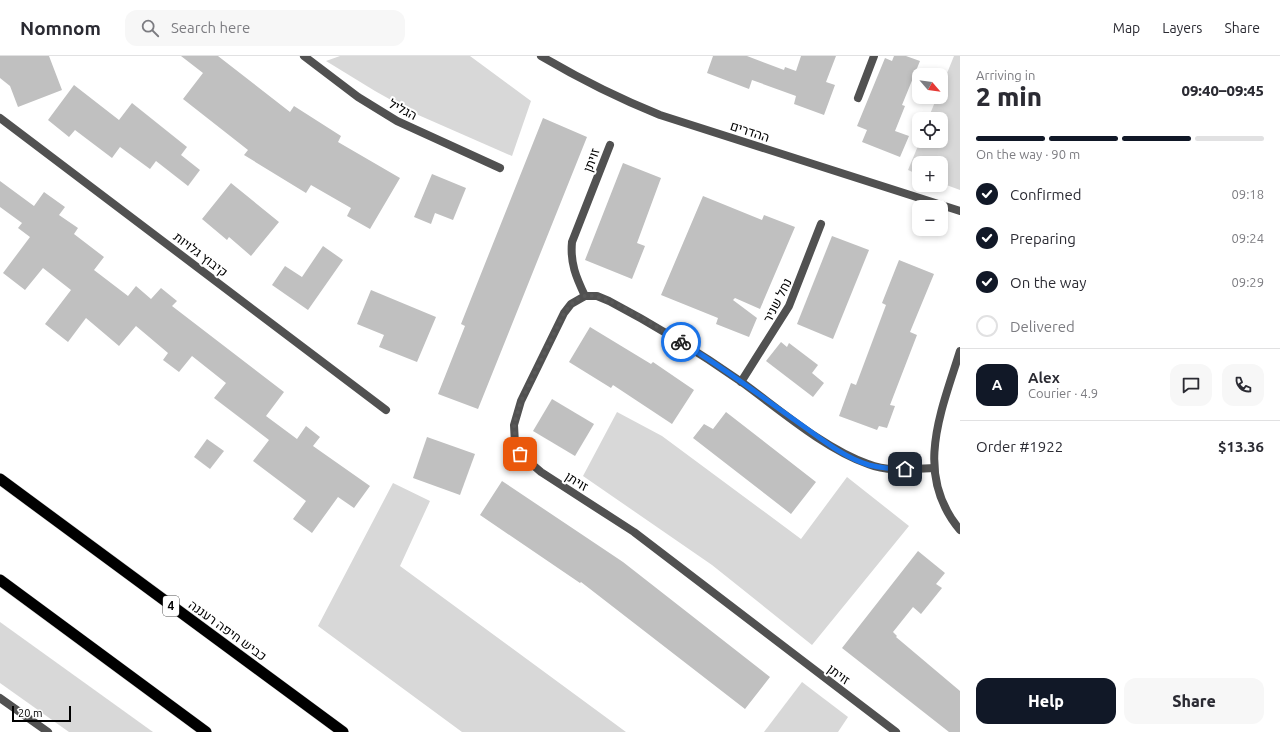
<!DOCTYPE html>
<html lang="en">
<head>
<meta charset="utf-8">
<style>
	body { margin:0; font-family:Ubuntu,Heebo,sans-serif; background:#f7f7f7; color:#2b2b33; height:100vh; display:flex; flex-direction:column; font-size:15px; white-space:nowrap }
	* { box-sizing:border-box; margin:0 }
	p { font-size:13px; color:#7c7c81 }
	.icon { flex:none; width:22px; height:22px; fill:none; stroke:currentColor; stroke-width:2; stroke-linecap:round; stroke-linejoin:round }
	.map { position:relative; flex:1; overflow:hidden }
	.details { display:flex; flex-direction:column; background:#fff; width:320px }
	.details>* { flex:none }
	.needle { width:26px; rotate:118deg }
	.tools { position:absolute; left:912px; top:12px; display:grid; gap:8px }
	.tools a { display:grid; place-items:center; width:36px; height:36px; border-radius:8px; background:#fff; box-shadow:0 2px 6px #0003; font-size:20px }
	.scale { position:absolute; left:12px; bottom:10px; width:59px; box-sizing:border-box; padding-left:4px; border:2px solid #000; border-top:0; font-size:11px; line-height:14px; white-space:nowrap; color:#000; -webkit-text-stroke:3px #fff; paint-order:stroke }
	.pin { position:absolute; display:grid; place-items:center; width:34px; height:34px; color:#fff; margin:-17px; border-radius:8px; box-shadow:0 2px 6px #0006 }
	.courier { position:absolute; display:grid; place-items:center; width:40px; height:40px; margin:-20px; border:3px solid #1a73e8; border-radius:50%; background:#fff; color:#222; box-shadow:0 1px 5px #0007 }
	.head em { font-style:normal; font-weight:800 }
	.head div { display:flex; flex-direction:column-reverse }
	.head { display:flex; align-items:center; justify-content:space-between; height:68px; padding:0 16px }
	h1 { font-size:26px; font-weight:800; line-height:30px }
	.bar { display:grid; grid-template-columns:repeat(4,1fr); gap:6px 4px; align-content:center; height:48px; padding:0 16px }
	.bar i { height:5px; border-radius:3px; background:#e1e1e2 }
	.bar .on { background:#111827 }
	.bar p { grid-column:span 4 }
	.line { display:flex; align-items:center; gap:10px; padding:0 16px; border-top:1px solid #e1e1e2 }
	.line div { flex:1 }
	.round { display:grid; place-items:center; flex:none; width:42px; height:42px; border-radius:12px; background:#f7f7f7 }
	ol { padding:0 16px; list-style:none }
	li { display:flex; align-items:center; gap:12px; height:44px }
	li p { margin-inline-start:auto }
	li .icon { padding:4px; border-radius:50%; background:#111827; color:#fff; stroke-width:4 }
	li:last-child { color:#7c7c81 }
	li i { width:22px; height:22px; border:2px solid #e1e1e2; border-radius:50% }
	.button { display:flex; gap:8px; margin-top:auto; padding:8px 16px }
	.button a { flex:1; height:46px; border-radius:12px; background:#111827; color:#fff; font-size:16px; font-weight:800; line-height:46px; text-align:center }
	.button a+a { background:#f7f7f7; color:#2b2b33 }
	header { display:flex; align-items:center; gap:24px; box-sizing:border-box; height:56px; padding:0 20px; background:#fff; border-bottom:1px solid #e1e1e2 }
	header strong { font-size:19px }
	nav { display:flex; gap:22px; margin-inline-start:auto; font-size:14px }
	.search { width:280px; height:36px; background:#f7f7f7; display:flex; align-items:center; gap:10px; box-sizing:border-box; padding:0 14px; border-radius:12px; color:#7c7c81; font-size:15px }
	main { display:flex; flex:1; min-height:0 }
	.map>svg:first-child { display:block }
	.green { fill:#d8d8d8 }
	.building { fill:#c0c0c0 }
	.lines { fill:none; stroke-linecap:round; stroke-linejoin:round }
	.trunk-casing { stroke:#dbdbdb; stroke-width:12 }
	.minor { stroke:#515151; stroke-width:8 }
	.tertiary { stroke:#515151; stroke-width:8 }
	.trunk { stroke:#000; stroke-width:11 }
	.done { stroke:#595959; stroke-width:4; stroke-dasharray:0 7.2 }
	.route { stroke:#1a73e8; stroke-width:5 }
	.labels { text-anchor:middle; stroke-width:4; stroke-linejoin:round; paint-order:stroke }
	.shield { fill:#fff; stroke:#4c4c4c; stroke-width:1 }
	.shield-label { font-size:12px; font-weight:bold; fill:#000 }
	.street-label { font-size:13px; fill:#000; stroke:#fff }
</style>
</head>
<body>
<header>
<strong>Nomnom</strong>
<div class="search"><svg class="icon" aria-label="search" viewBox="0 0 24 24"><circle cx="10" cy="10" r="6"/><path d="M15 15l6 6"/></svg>Search here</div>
<nav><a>Map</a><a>Layers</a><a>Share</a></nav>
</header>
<main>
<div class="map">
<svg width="960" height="676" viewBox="0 0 960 676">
	<rect width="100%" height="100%" fill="#fff"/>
	<!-- green -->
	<g class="green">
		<polygon points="340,0 470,0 531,45 512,100 416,58 375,35 326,5"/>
		<polygon points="954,0 960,0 960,134 941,127 941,107 919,107 919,119 908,114 920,85 941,85 941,63 928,63 937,41 941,41 941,32"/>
		<polygon points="617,356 662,380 801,483 847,421 909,470 812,589 712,509 583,420"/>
		<polygon points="393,427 430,445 400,510 626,676 462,676 318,570"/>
		<polygon points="0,566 153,676 69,676 0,627"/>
		<polygon points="802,626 848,661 838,676 764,676"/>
	</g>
	<!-- building -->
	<g class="building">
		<polygon points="0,0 49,0 62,34 18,51 10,30 0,22"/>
		<polygon points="181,0 218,0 290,56 294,50 341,80 338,86 400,122 370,173 347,160 351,152 311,129 306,137 244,99 248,94 183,43 203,17"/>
		<polygon points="713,0 747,0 784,14 785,11 796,15 801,0 836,0 826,26 835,29 824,59 794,48 796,40 752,24 749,33 707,17"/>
		<polygon points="894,0 906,0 920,5 902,49 905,50 895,75 909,80 900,101 862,86 867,74 857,70 885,2 892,5"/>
		<polygon points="74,29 119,64 132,47 187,91 181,99 200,114 188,130 156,105 150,113 120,91 112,102 75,74 69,81 48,64"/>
		<polygon points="543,62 587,81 478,353 438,338 465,270 461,268"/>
		<polygon points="623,107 661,122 637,187 645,190 632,223 585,204"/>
		<polygon points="432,118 466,132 453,164 435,157 431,168 414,161"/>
		<polygon points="0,125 34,150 44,136 65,151 59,159 78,172 74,178 104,201 94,214 128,240 136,230 151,243 161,232 177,245 172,250 284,336 266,360 297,383 306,370 320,381 313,390 370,430 354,452 338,441 312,477 293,463 306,445 253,405 269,384 214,342 226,327 192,300 179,316 163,304 168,297 136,270 119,290 86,262 68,286 45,268 71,234 43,212 25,234 3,217 30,181 18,172 22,167 0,151"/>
		<polygon points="231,127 279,166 251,200 229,181 227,184 202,163"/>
		<polygon points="703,140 762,164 764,159 795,171 760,253 735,242 733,244 757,262 749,281 716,268 718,262 661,239"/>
		<polygon points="832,180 869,194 833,283 797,268"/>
		<polygon points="323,190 343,204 308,254 272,229 285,210 302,221"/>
		<polygon points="899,204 934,218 910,276 917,279 890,349 895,350 887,372 879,370 877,374 839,360 851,327 856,329 886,249 882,247"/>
		<polygon points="371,234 436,261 417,306 379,291 384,279 357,268"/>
		<polygon points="590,271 651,308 653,306 694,334 672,368 613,329 611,332 569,306"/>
		<polygon points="781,286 787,291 789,287 818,309 812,317 824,327 813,341 766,305"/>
		<polygon points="552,343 594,368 575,400 533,375"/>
		<polygon points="726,356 816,426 791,458 693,382 704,368 713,373"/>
		<polygon points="427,381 475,398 460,439 413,422"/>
		<polygon points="207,383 224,395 210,413 194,401"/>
		<polygon points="502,425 623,506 770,621 745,653 581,526 580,527 480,459"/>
		<polygon points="918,495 945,517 936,528 942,532 921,558 913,551 893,576 897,580 896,581 960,635 960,676 949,676 842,592"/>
	</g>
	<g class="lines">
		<defs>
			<g id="trunk">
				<polyline points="0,423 343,676"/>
				<polyline points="0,524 206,676"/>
			</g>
		</defs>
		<!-- trunk casing -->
		<use href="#trunk" class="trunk-casing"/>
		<!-- minor -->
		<g class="minor">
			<polyline points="304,0 358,41 397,65 500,112"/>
			<polyline points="858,42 874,0"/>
			<polyline points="0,62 386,354"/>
			<polyline points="585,240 571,248 564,257 521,345 514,369 515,388 520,398 541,416 634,476 896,676"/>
			<path d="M585,240H597L609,245C655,269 700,297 743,327C780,354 825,393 868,408C888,416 912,413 934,412"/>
			<path d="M585,240C576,221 570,207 572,186L610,89"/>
			<path d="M960,295C941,356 913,418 960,474"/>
			<polyline points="741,326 789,250 821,168"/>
			<polyline points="0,642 48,676"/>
		</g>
		<!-- tertiary -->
		<path class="tertiary" d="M541,0C580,23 618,42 660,59L960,155"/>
		<!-- trunk -->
		<use href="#trunk" class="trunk"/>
	</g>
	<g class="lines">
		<!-- done -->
		<path class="done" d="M520,398L516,388L514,369L521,345L564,257C569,250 576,242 585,240C604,235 663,275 681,286"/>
		<!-- route -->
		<path class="route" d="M681,286C721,310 758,338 796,365C819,381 842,401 869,409C881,412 893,413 905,413"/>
	</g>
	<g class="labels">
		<!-- shield labels -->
		<rect class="shield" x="163" y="540" width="16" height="20" rx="3"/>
		<g class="shield-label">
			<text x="171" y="554">4</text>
		</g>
		<!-- street labels -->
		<g class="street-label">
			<text transform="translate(403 53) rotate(28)" y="5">הגליל</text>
			<text transform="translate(750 75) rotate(18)" y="5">ההדרים</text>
			<text transform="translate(591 104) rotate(-69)" y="5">זויתן</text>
			<text transform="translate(201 198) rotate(37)" y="5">קיבוץ גלויות</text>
			<text transform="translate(777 244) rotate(-63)" y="5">נחל שניר</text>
			<text transform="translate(577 425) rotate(32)" y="5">זויתן</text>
			<text transform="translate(228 574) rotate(36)" y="5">כביש חיפה רעננה</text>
			<text transform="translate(839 618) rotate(37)" y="5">זויתן</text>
		</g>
	</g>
</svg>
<div class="tools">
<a><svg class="needle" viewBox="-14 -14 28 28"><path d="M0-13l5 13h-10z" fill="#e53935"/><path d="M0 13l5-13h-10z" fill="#7c7c81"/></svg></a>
<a><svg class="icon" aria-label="locate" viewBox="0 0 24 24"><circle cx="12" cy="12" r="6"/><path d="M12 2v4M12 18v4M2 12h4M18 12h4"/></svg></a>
<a>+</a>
<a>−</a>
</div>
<div class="scale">20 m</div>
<div class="pin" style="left:520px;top:398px;background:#ea580c"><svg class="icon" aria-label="bag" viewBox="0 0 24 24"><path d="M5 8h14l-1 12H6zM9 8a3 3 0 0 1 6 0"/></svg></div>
<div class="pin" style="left:905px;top:413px;background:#1f2937"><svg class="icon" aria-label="home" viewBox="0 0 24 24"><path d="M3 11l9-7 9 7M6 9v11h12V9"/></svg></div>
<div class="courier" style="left:681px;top:286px"><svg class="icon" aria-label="bike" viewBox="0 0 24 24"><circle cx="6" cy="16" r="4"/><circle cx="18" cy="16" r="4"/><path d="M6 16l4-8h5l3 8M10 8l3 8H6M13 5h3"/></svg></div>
</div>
<section class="details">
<div class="head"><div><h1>2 min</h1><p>Arriving in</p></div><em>09:40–09:45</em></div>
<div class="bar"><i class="on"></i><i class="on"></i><i class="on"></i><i></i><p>On the way · 90 m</p></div>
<ol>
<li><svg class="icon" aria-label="check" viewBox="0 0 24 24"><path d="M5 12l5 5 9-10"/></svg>Confirmed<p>09:18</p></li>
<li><svg class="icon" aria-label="check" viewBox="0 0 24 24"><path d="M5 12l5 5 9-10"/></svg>Preparing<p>09:24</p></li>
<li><svg class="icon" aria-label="check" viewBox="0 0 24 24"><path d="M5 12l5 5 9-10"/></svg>On the way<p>09:29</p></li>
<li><i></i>Delivered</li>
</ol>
<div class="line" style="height:72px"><b class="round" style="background:#111827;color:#fff">A</b><div><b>Alex</b><p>Courier · 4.9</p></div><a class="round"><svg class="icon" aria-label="chat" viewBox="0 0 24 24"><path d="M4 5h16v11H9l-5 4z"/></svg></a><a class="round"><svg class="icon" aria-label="phone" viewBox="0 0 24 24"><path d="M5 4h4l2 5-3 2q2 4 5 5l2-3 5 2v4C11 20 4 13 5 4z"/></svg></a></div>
<div class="line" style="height:52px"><div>Order #1922</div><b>$13.36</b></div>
<div class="button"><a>Help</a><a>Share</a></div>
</section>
</main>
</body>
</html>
